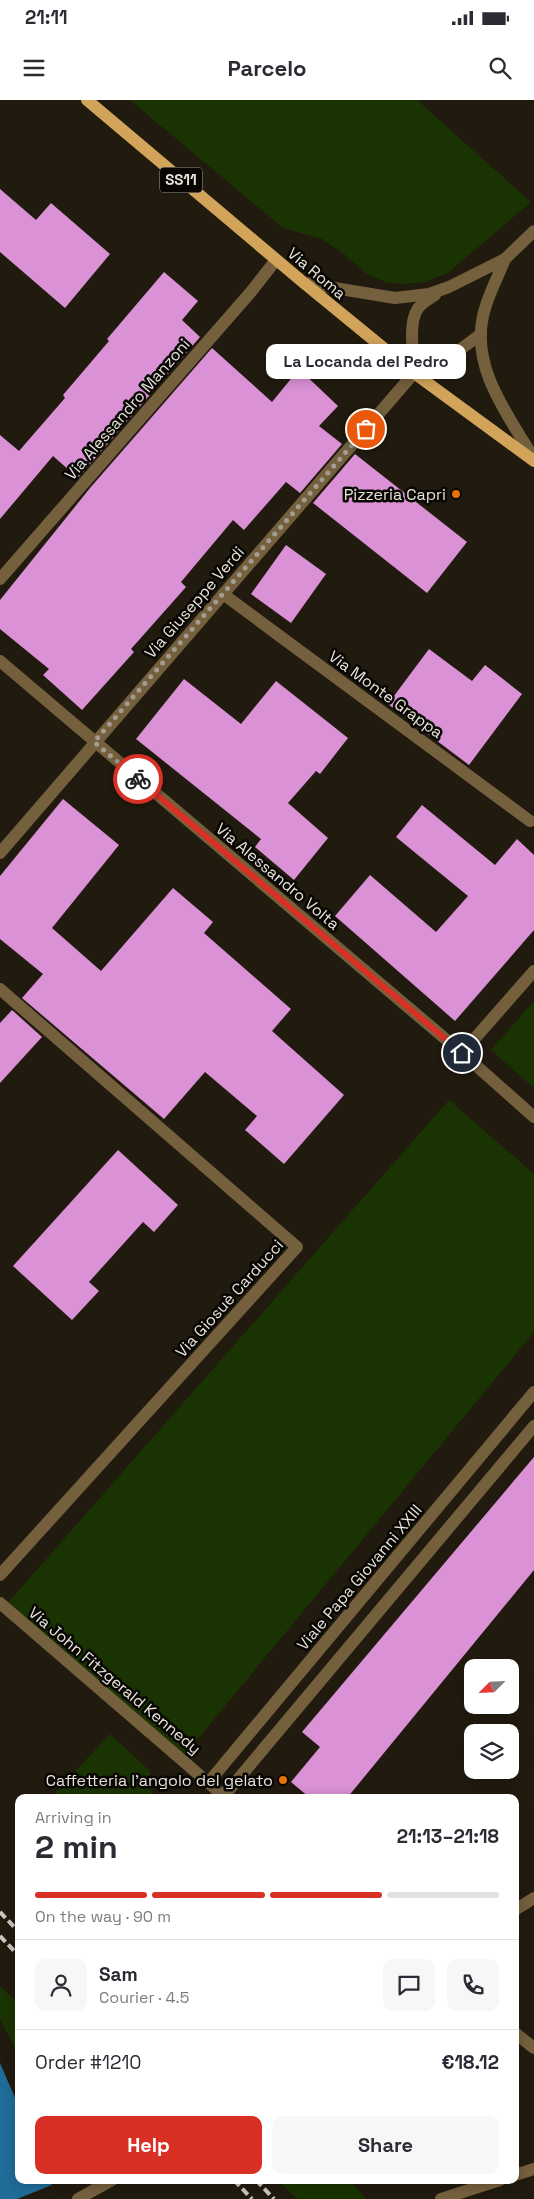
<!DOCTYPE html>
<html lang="en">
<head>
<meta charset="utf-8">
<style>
	body { margin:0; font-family:"Space Grotesk",sans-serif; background:#f7f7f7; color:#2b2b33; height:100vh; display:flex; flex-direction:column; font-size:19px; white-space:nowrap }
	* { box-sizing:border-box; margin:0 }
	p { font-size:16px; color:#7c7c81 }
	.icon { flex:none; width:28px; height:28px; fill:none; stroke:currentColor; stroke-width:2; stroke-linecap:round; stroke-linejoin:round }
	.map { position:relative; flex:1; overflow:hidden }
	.details { position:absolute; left:15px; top:1694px; width:504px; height:390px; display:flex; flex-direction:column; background:#fff; border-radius:10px; box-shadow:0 2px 12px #0003 }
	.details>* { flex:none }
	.needle { width:32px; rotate:246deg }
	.fabs { position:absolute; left:464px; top:1559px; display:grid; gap:10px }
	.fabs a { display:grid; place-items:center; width:55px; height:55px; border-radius:10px; background:#fff; box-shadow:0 2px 12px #0003; font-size:25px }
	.pin { position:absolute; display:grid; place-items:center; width:42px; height:42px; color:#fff; margin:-21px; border:2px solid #fff; border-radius:50%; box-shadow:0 1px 5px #0007 }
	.courier { position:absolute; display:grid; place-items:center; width:50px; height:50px; margin:-25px; border:4px solid #d93025; border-radius:50%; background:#fff; color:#222; box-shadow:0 1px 6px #0007 }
	.bubble { position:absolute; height:35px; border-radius:10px; background:#fff; box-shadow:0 2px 12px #0003; font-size:16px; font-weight:700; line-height:35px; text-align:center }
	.head em { font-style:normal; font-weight:700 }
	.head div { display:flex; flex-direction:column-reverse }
	.head { display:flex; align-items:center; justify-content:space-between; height:85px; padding:0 20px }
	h1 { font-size:32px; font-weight:700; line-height:38px }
	.bar { display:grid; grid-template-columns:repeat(4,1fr); gap:8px 5px; align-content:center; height:60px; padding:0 20px }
	.bar i { height:6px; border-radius:4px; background:#e1e1e2 }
	.bar .selected { background:#d93025 }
	.bar p { grid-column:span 4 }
	.line { display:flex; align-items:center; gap:12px; padding:0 20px; border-top:1px solid #e1e1e2 }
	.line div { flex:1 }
	.round { display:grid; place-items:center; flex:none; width:52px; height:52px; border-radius:10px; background:#f7f7f7 }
	.action { display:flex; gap:10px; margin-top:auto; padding:10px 20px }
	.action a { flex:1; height:58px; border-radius:10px; background:#d93025; color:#fff; font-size:20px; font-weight:700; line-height:58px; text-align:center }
	.action a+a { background:#f7f7f7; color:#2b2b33 }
	.status { display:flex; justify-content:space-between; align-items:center; height:35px; padding:0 25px; background:#fff; direction:ltr }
	.status svg { height:14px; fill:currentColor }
	header { display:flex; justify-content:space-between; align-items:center; height:65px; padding:0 20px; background:#fff; font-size:22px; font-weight:700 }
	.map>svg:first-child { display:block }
	.green { fill:#1a3302 }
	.water { fill:#1f6c98 }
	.pier { fill:#211a0e }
	.building { fill:#da91d5 }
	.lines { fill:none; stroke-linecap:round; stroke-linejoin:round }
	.minor { stroke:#75603e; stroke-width:12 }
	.tertiary { stroke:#75603e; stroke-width:12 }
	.primary { stroke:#d1a45a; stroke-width:12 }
	.rail { stroke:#cac4bc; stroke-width:4; stroke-dasharray:8 4; stroke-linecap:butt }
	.done { stroke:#a29c93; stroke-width:5; stroke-dasharray:0 9 }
	.route { stroke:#d93025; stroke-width:6 }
	.food-dot { fill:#e8710a; stroke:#080603; stroke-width:2 }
	.labels { text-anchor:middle; stroke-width:5; stroke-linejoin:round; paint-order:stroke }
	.shield { fill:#080603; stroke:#a4a09a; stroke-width:1 }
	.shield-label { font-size:15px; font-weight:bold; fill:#e7e2da }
	.street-label { font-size:16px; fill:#e7e2da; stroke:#080603 }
	.poi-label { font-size:16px; fill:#e7e2da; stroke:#080603; text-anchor:end }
</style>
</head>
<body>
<div class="status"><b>21:11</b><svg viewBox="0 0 49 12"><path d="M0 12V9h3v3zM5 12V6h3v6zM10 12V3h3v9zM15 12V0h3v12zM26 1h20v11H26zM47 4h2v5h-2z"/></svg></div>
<header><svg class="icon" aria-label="menu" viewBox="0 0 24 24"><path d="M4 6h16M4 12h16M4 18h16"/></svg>Parcelo<svg class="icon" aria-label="search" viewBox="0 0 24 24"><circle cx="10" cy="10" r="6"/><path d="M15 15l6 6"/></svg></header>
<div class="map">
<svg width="534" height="2099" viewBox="0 0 534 2099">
	<rect width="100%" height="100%" fill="#211a0e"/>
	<!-- green -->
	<g class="green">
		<polygon points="130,0 417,0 531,102 448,173 425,182 400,184 385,182 367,174 343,153 322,139 283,128"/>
		<polygon points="534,901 534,988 491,950"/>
		<polygon points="449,1000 534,1074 534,1232 182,1658 5,1506"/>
		<polygon points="110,1634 150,1671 152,1697 51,1697"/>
		<polygon points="0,1886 19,1904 19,1956 0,1919"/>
		<polygon points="278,2080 349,2080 366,2099 297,2099"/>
	</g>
	<!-- water -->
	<polygon class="water" points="0,1963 19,2007 19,2080 50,2080 57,2099 0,2099"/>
	<!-- pier -->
	<polygon class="pier" points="52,2085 57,2099 17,2099"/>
	<!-- building -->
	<g class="building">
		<polygon points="0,89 36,120 51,103 110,154 65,208 0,152"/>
		<polygon points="164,172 198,201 182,220 200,237 78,378 53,356 0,419 0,335 19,351 65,298 63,295 109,241 107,239"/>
		<polygon points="212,248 272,302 299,269 338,306 319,326 342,344 300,393 286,382 244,430 233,420 181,482 186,487 131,549 134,552 82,610 43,575 49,569 0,529 0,500 90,388"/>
		<polygon points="355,354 467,442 427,493 313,403"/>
		<polygon points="286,445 326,474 291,523 251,494"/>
		<polygon points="429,549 472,581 485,565 522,594 469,665 388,604"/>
		<polygon points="184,579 241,624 276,581 348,638 320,674 316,671 288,703 328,738 294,780 255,747 261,739 136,639"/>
		<polygon points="63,699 119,745 52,828 101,871 173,788 213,822 204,833 291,909 272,931 344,995 284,1064 245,1030 257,1016 205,972 164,1019 22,898 43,874 0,839 0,776"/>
		<polygon points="422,705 495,765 517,739 534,755 534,830 455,921 335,816 370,775 436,832 468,796 396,737"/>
		<polygon points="12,910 42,937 0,983 0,923"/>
		<polygon points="118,1050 178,1105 154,1132 143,1122 89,1182 99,1191 72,1220 13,1166"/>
		<polygon points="534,1357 534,1470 347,1698 310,1698 291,1682 320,1647 302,1632"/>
	</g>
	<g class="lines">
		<!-- minor -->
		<g class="minor">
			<path d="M505,159C498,177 487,197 483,216C471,269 509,316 534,359"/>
			<polyline points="304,183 395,198 429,194 449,187 505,159 534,131"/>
			<path d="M414,273C414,257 408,224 417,210C421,203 429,199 435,195"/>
			<polyline points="0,479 250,193 276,160"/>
			<polyline points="223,494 530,721"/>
			<polyline points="0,561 462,953 534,1017"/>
			<polyline points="0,753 414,273 457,252 481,234"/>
			<polyline points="0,889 297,1147 0,1475"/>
			<polyline points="462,953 534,871"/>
			<polyline points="0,1503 226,1698"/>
			<polyline points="208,1683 534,1292"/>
			<polyline points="224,1696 534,1326"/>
			<polyline points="515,1810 534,1798"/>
			<polyline points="515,2075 534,2069"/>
			<polyline points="441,2099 500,2080"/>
		</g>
		<!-- tertiary -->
		<g class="tertiary">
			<polyline points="515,1933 534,1948"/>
			<polyline points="78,2099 112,2080"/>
		</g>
		<!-- primary -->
		<polyline class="primary" points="87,0 304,183 414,273 534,361"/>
		<!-- rail -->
		<g class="rail">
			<polyline points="0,1812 19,1832"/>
			<polyline points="0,1836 19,1856"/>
			<polyline points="234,2080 252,2099"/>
			<polyline points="256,2080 274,2099"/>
		</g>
	</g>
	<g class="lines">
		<!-- done -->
		<polyline class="done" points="138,679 94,642 366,329"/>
		<!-- route -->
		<polyline class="route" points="138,679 462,953"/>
	</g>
	<!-- markers -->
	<g class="food-dot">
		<circle cx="456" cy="394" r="5"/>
		<circle cx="283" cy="1680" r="5"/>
	</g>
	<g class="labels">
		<!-- shield labels -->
		<rect class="shield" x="160" y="67.5" width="42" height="25" rx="4"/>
		<g class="shield-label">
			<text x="181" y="85">SS11</text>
		</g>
		<!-- street labels -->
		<g class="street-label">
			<text transform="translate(317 173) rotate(40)" y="6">Via Roma</text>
			<text transform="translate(127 309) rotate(-49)" y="6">Via Alessandro Manzoni</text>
			<text transform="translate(194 502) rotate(-49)" y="6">Via Giuseppe Verdi</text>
			<text transform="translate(386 594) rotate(36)" y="6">Via Monte Grappa</text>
			<text transform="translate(278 776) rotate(40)" y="6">Via Alessandro Volta</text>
			<text transform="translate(229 1198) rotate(-48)" y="6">Via Giosuè Carducci</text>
			<text transform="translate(359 1477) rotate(-50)" y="6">Viale Papa Giovanni XXIII</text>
			<text transform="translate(115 1580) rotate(40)" y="6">Via John Fitzgerald Kennedy</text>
		</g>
		<!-- poi labels -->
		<g class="poi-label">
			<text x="446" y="400">Pizzeria Capri</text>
			<text x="273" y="1686">Caffetteria l'angolo del gelato</text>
		</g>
	</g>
</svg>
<div class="fabs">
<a><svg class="needle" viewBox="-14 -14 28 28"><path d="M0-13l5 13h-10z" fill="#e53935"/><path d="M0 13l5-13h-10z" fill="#7c7c81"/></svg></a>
<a><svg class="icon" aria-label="layers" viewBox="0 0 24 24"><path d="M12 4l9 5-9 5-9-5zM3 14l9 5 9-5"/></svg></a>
</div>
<div class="pin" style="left:366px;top:329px;background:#ea580c"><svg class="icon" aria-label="bag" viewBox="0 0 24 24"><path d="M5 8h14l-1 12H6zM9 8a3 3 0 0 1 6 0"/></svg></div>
<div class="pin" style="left:462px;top:953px;background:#1f2937"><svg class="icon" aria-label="home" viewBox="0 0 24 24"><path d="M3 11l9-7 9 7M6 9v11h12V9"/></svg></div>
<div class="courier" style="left:138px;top:679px"><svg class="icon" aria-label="bike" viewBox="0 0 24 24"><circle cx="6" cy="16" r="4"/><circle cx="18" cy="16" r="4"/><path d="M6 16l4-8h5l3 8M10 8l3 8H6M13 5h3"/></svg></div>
<div class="bubble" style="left:266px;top:244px;width:200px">La Locanda del Pedro</div>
<section class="details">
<div class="head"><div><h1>2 min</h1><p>Arriving in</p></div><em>21:13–21:18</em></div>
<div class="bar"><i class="selected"></i><i class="selected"></i><i class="selected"></i><i></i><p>On the way · 90 m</p></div>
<div class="line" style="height:90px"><a class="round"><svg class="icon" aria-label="person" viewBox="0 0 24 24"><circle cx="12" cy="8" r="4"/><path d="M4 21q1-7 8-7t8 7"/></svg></a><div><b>Sam</b><p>Courier · 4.5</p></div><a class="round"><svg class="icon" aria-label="chat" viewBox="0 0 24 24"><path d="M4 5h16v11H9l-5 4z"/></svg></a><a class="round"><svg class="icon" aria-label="phone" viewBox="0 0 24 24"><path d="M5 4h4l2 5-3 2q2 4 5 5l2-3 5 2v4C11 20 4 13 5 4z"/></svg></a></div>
<div class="line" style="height:65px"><div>Order #1210</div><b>€18.12</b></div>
<div class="action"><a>Help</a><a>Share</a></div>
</section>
</div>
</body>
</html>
